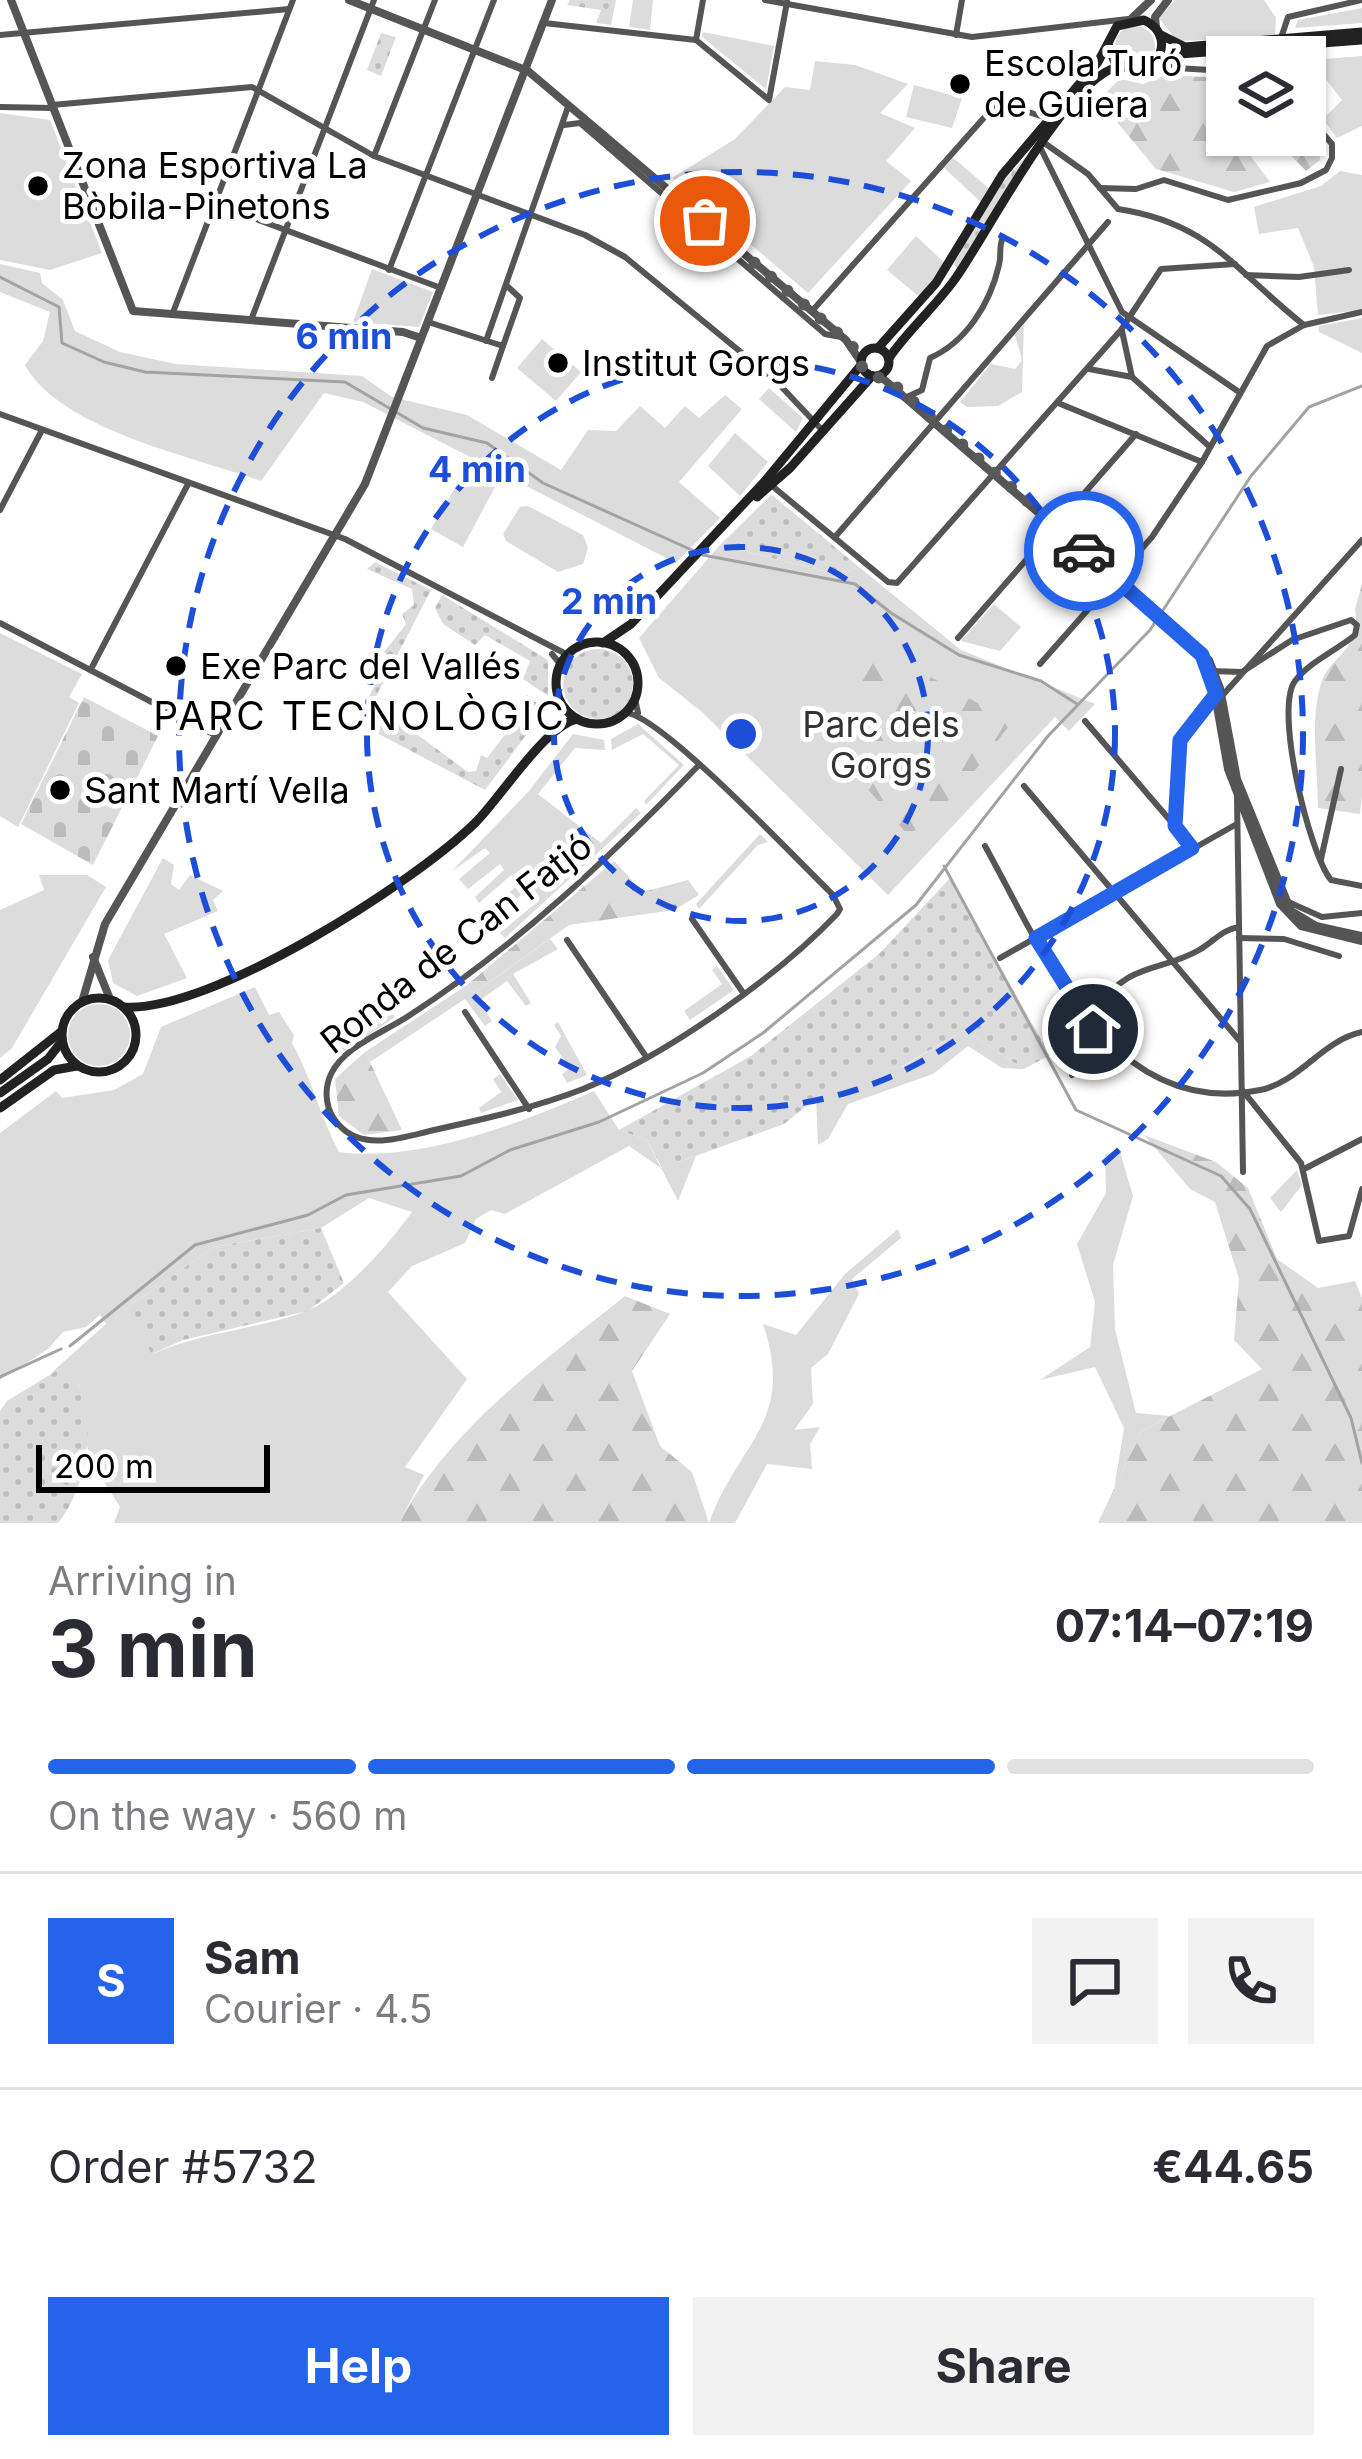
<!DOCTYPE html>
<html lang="en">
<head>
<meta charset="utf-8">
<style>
	body { margin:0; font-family:Inter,sans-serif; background:#f2f2f3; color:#2b2b33; height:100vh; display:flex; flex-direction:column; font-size:45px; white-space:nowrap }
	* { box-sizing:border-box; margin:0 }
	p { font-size:39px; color:#7c7c81 }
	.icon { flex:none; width:66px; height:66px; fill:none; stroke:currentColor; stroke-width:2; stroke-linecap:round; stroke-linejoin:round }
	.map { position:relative; height:1523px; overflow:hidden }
	.side { display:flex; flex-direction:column; background:#fff; flex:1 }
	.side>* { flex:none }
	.fabs { position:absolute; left:1206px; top:36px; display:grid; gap:24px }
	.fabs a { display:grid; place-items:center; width:120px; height:120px; border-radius:0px; background:#fff; box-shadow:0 3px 9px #0004; font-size:60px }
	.scale { position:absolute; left:36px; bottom:30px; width:234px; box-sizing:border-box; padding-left:12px; border:6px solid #000; border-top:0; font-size:33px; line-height:42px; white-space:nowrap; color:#000; -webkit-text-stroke:9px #fff; paint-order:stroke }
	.pin { position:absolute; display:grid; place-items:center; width:102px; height:102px; color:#fff; margin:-51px; border:6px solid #fff; border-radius:50%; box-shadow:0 3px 12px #0007 }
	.courier { position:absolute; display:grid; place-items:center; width:120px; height:120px; margin:-60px; border:9px solid #2563eb; border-radius:50%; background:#fff; color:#222; box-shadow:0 3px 15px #0007 }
	.overview em { font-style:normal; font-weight:700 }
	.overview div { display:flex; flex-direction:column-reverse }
	.overview { display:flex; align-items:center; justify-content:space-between; height:204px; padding:0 48px }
	h1 { font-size:78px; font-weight:700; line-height:90px }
	.bar { display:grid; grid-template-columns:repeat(4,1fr); gap:18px 12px; align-content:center; height:144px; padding:0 48px }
	.bar i { height:15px; border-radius:9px; background:#e1e1e2 }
	.bar .selected { background:#2563eb }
	.bar p { grid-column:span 4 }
	.line { display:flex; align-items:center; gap:30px; padding:0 48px; border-top:3px solid #e1e1e2 }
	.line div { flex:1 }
	.round { display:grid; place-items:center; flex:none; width:126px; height:126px; border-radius:0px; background:#f2f2f3 }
	.cta { display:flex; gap:24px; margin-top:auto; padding:24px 48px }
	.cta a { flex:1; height:138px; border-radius:0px; background:#2563eb; color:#fff; font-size:48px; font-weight:700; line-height:138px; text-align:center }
	.cta a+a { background:#f2f2f3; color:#2b2b33 }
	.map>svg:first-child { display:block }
	.green { fill:#dcdcdc; fill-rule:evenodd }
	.forest { fill:url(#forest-firs) }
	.cemetery { fill:url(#cemetery-stones) }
	.garden { fill:url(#garden-dots) }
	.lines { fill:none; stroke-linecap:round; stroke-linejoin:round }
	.stream { stroke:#a3a3a3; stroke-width:3 }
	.minor { stroke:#555; stroke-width:6 }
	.tertiary { stroke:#555; stroke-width:8 }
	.secondary { stroke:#222; stroke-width:9 }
	.done { stroke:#595959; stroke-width:12; stroke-dasharray:0 21.6 }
	.route { stroke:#2563eb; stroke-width:15 }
	.ring { fill:none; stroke:#1d4ed8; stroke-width:6; stroke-dasharray:21 15 }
	.poi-dot { fill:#000; stroke:#fff; stroke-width:4.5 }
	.labels { text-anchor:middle; stroke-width:10; stroke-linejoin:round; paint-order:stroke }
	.poi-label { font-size:36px; fill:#000; stroke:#fff; text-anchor:start }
	.park-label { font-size:36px; fill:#333; stroke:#fff }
	.street-label { font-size:36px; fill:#000; stroke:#fff }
	.neighbourhood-label { font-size:39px; letter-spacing:3px; fill:#000; stroke:#fff }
	.centre { fill:#1d4ed8; stroke:#fff; stroke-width:6 }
	.ring-label { font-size:36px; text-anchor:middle; font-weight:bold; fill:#1d4ed8; stroke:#fff; stroke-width:10; stroke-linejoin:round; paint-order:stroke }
</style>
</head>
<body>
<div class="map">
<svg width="1362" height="1523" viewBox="0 0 1362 1523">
	<defs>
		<pattern id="forest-firs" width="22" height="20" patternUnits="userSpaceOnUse" patternTransform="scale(3)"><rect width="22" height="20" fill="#dcdcdc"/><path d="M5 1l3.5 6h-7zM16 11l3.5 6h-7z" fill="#bbb"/></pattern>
		<pattern id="cemetery-stones" width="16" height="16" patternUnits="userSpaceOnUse" patternTransform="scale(3)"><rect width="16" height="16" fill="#dcdcdc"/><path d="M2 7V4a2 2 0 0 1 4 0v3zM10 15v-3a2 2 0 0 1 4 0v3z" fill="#bbb"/></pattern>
		<pattern id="garden-dots" width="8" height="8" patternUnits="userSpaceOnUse" patternTransform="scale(3)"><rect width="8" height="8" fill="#dcdcdc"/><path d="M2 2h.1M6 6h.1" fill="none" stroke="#bbb" stroke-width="1.8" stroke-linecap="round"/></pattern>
	</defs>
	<rect width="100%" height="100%" fill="#fff"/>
	<!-- green -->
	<g class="green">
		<polygon points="633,0 653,0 650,30 629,27"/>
		<polygon points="1175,0 1264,0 1276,18 1275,38 1177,41 1159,18"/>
		<polygon points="1362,8 1362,23 1295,28 1298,20"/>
		<circle cx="1135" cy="46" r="20"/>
		<polygon points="703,32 774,46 766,89 702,37"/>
		<polygon points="1362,56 1362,126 1337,138 1323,119 1342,100 1311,60"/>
		<polygon points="815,61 855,65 908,84 880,113 915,128 886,161 911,181 808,293 672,178 735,139 785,87 810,90"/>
		<polygon points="914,85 962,98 952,128 906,117"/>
		<polygon points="0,113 50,120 102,253 50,270 0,260"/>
		<polygon points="950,155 992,191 984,205 941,165"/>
		<polygon points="1340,171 1362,175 1362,310 1318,315 1314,267 1298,228 1259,234 1254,207 1321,186"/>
		<polygon points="916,236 948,266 922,299 887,270"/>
		<path d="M0,264L40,273L42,283L63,300L75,331L120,352L176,364L362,376L392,397L467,415L561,470L588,430L616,431L640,406L665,428L685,406L699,418L725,395L742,409L679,482L720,518L676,563L363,402L324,393L261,481C194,457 59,429 25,365L43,341L50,312L0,292Z"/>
		<polygon points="372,269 433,292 419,327 353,322"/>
		<polygon points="1362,318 1362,353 1319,332 1319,326"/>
		<polygon points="1024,324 1022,392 998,406 967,407 960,402 991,364 1015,369 1022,360 1015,335"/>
		<polygon points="542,339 581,372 556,401 517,368"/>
		<polygon points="769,388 803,418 796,432 759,399"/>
		<polygon points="735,433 768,462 740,496 708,466"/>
		<polygon points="465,471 495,487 463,547 431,529"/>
		<polygon points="528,506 583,535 588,548 583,564 558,572 506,541 503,534 520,507"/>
		<polygon points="720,545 839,575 859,567 961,650 1095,704 1069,731 1055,717 888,895 702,712 659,678 639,638"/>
		<polygon points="994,604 1021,627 1000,651 961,641"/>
		<polygon points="0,633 82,674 69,697 79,703 18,827 0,816"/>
		<polygon points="638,724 684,765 646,805 644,801 679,765 643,734 612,750 611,739"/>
		<polygon points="573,734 604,740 605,750 575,748 538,794 601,843 636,808 641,813 505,938 500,933 536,903 526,891 491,920 485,913 519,884 511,875 479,903 475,897 504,870 500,864 468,889 459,879 490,853 485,848 452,871 529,791"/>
		<polygon points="760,834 768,842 758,845 699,909 696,904"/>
		<polygon points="163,858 174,865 171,884 179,890 190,875 223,891 213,900 218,911 164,934 187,978 137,996 113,983 108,960"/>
		<polygon points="39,875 87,875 106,887 12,1048 0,1058 0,910 44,890"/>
		<polygon points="550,939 558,949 513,974 531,1003 526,1006 507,981 479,1001 492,1021 485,1026 465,999 370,1062 365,1052 467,985 474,993"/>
		<polygon points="717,966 734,990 690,1020 684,1011 722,984 712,970"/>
		<path d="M255,987L269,1015L279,1012L294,1035L292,1043C312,1079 320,1116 339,1152C419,1163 521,1123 594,1091L619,1130L647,1140L661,1168L696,1156L678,1201L661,1168L629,1146L505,1214L491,1210L476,1219L465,1243L412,1266L388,1292L467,1379L405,1467L424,1475L399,1523H114L120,1507L89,1458L79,1385L66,1366L50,1374L106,1324L100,1315L86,1327L63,1332L48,1349L0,1380V1133L56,1091L62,1098L114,1090L143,1074L161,1027ZM369,1198L412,1212C388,1245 344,1297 304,1312C255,1330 202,1332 153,1354L125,1309L214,1247L321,1228Z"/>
		<circle cx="99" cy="1035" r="31"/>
		<polygon points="388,1007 395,1017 334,1058 329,1046 359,1031 355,1022"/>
		<polygon points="558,1022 587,1075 567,1083 562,1074 570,1068 555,1047 561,1036 554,1025"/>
		<polygon points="964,1030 1024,1069 1002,1068 968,1046 933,1074 848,1104 828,1139 818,1145 816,1098 850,1069 902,1067"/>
		<polygon points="500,1074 518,1100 481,1113 479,1108 501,1092 493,1079"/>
		<polygon points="1120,1152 1133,1196 1113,1265 1115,1329 1136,1413 1170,1416 1141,1431 1114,1489 1124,1428 1095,1367 1040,1380 1090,1347 1095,1302 1077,1244 1106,1193 1105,1154"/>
		<polygon points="1297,1170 1302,1185 1281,1212 1270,1198"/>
		<path d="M898,1229L901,1238L852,1279L859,1294L828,1354L811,1368L813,1404L794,1430L820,1427L810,1444L812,1469L767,1464L735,1523H709C739,1440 796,1423 763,1324L796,1335L845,1274Z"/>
	</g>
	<!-- forest -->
	<g class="forest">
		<polygon points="1166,75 1227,78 1227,135 1235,135 1270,182 1234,192 1156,169 1117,122 1093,105 1120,79 1143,84"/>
		<polygon points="1305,124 1319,146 1320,160 1306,171 1271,135 1305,135"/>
		<path d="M1362,584V796L1360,814L1318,808C1318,771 1309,717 1322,681C1331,655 1362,651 1355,609Z"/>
		<polygon points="860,638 1012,722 960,790 909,836 835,752 874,716 873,700 863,686"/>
		<polygon points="614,861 643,892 688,880 699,895 674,910 569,925 474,993 467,985"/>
		<polygon points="365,1052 370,1062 402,1130 364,1135 339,1116 335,1079"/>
		<polygon points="1144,1135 1216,1162 1248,1188 1277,1259 1318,1288 1355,1281 1362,1298 1362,1523 1098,1523 1141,1431 1262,1369 1234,1340 1239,1279 1215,1202 1190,1189"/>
		<path d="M625,1296L670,1314L632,1371L660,1446L692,1472L709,1523H399C451,1426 541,1364 625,1296Z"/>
	</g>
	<!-- cemetery -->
	<polygon class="cemetery" points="84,697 158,736 93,865 21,824"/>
	<!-- garden -->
	<g class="garden">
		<polygon points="570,0 616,0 611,25 596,23 601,10 567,5"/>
		<polygon points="381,33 396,37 381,76 367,70"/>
		<polygon points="1030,152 959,269 953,265 999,186"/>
		<polygon points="771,495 772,495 859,567 839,575 720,545"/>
		<polygon points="375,562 431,590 373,702 468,772 476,771 481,755 487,758 526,707 520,702 527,695 545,710 485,790 356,722 389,657 384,652 406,624 402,614 414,605 412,589 367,569"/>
		<polygon points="442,595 548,660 548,696 523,679 530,661 485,635 475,645 443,624 435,608"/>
		<circle cx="598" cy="684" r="35"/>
		<polygon points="950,878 1050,1055 1024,1069 964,1030 901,1067 850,1070 784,1124 662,1168 647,1140 619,1130 751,1056 880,953"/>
		<polygon points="321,1228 344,1283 308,1311 183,1340 152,1354 125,1309 214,1247"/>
		<path d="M66,1365C101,1405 90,1484 58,1523H0V1411L7,1401Z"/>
	</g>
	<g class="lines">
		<!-- stream -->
		<g class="stream">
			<polyline points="0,277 59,307 62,343 104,362 145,372 345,382 423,428 487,443 543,483 694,551"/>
			<polyline points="703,555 855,584 891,613 959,655 1041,681 1077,704"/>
			<polyline points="944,866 1076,1110 1221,1176 1250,1209 1351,1418 1362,1463"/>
			<polyline points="70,1346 195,1245 308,1215 346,1195 461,1176 510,1150 599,1122 703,1073 763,1033 916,905 1048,736 1150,630 1251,476 1309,407 1362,386"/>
			<polyline points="0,1377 61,1349"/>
		</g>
		<!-- minor -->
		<g class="minor">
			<polyline points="765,0 972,37 1128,19"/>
			<polyline points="544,23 696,40"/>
			<polyline points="0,35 289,9"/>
			<polyline points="956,35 962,0"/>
			<polyline points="1281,38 1288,17 1362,0"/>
			<polyline points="696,40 769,100 787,2"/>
			<polyline points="696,40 703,0"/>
			<polyline points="1163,59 1176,68 1227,71"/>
			<polyline points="52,105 252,87 374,156 585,235 625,257 776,381 823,431"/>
			<polyline points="0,107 53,108"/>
			<polyline points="564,125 580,123 825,334 841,337"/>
			<path d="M1043,142L1088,174L1118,209C1211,223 1235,271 1304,325"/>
			<polyline points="1040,147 1122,312 1239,392"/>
			<polyline points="374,156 435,0"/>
			<polyline points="1100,188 1136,189 1164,180 1228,200 1301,183 1326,170 1332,158 1332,144 1305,113"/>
			<polyline points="216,204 441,288"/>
			<polyline points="389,270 494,0"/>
			<polyline points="1246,275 1299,277 1349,270"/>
			<polyline points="812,311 998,102 1047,118"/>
			<polyline points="172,315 293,0"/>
			<polyline points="251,320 374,0"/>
			<polyline points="428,322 503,346 520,298 506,285"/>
			<polyline points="1122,331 1132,377 1210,447"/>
			<polyline points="486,341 568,107"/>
			<polyline points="1089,369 1132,377"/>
			<polyline points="492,378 503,346"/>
			<path d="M907,397L922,390L930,358C966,342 990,304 999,265C1002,254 998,248 1003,237"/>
			<polyline points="1058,403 1202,462"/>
			<polyline points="0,414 345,539 568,655"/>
			<polyline points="771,485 888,582 897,583 1121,330 1161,269 1235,264"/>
			<polyline points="0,510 42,430"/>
			<polyline points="835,537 1108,222"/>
			<polyline points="0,623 217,736"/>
			<polyline points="958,638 1136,434"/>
			<polyline points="552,654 561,665"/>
			<polyline points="1040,664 1152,537 1202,462 1267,346 1304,325 1362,312"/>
			<polyline points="91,669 187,486"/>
			<polyline points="1211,671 1242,672"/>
			<path d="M1242,672L1292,640L1351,620L1357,625L1355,635C1337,650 1309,662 1295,681C1274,709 1309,853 1331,880L1362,886"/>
			<polyline points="1221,697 1362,540"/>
			<polyline points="635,699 638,713"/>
			<path d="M626,713C660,714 800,863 833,895L840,909L837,914C776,978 665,1056 583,1089C534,1108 484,1119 434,1130C404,1137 363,1152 339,1125C326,1112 323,1091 331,1074C344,1046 385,1032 410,1015C519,944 609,858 699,765"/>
			<polyline points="1085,721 1192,846"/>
			<polyline points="1024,786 1239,1040"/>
			<polyline points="1237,798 1243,1172"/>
			<polyline points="1175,826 1180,740 1214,698"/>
			<path d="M985,846C1043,950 1109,1121 1260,1090C1300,1082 1321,1041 1362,1032"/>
			<polyline points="1321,859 1341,769"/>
			<polyline points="1286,901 1322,917 1362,913"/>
			<polyline points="692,919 744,994"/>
			<polyline points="1239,938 1284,939 1339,956"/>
			<polyline points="567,940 645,1055"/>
			<polyline points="1000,958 1235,825"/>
			<polyline points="465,1012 529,1109"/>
			<path d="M1072,1075C1090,1056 1090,1028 1102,1005C1124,964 1164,971 1199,950C1215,941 1221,930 1239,927"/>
			<polyline points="1243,1091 1301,1163 1319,1241 1349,1236 1362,1189"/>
			<polyline points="1304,1169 1362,1139"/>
		</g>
		<!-- tertiary -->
		<g class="tertiary">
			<polyline points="11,0 133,311 403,332 421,338"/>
			<polyline points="349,0 528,71 846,340 861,362"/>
			<polyline points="1132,18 1151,0"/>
			<polyline points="1156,27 1155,17 1168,0"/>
			<polyline points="880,376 1209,660 1220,688 1237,779 1291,911 1316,926 1362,936"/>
			<polyline points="1212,678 1228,769 1280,904 1301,926 1362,941"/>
			<polyline points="93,957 110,999"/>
			<polyline points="82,1002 105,924 365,484 552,0"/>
		</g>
		<!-- secondary -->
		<g class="secondary">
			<polyline points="1161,35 1185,47 1362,32"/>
			<polyline points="1159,61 1180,54 1362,40"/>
			<circle cx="875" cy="362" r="14"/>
			<path d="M878,348L936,283L1002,175L1098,62L1117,26L1144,20C1163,29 1167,47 1154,64L1134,71L1115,63L1108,44"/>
			<path d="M889,358C908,330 935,307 955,279C988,233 1064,81 1119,66"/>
			<polyline points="757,497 790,468 872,376"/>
			<circle cx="597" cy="683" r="41"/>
			<polyline points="603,643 631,624 765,481 861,365"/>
			<circle cx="99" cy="1035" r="37"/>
			<path d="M124,1007C210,1013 413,884 476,822C501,797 545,726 577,719"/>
			<polyline points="0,1080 62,1031"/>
			<polyline points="0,1093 48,1059 62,1041"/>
			<polyline points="0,1108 54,1070 77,1066"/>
		</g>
	</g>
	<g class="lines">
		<!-- done -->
		<polyline class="done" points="705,221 852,345 865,373 890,381 1084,551"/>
		<!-- route -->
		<polyline class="route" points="1084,551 1202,655 1216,694 1180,740 1175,826 1192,848 1036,938 1093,1029"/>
	</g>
	<!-- distance rings -->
	<g class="ring">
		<circle cx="741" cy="734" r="187"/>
		<circle cx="741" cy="734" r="374"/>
		<circle cx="741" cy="734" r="562"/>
	</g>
	<!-- markers -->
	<g class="poi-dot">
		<circle cx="960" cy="84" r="12"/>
		<circle cx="38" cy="186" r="12"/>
		<circle cx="558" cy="363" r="12"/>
		<circle cx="176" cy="666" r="12"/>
		<circle cx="60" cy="790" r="12"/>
	</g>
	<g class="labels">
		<!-- poi labels -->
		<g class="poi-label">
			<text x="984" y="76">Escola Turó<tspan x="984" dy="41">de Guiera</tspan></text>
			<text x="62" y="178">Zona Esportiva La<tspan x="62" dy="41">Bòbila-Pinetons</tspan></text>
			<text x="582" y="376">Institut Gorgs</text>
			<text x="200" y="679">Exe Parc del Vallés</text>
			<text x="84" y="803">Sant Martí Vella</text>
		</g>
		<!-- park labels -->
		<g class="park-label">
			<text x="881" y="737">Parc dels<tspan x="881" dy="41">Gorgs</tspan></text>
		</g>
		<!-- street labels -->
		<g class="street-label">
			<text transform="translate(456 943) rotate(-38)" y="13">Ronda de Can Fatjó</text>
		</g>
		<!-- neighbourhood labels -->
		<g class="neighbourhood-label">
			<text x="360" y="730">PARC TECNOLÒGIC</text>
		</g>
	</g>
	<circle cx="741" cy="734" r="18" class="centre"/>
	<g class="ring-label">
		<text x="344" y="349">6 min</text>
		<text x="477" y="482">4 min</text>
		<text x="609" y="614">2 min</text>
	</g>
</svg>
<div class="fabs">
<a><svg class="icon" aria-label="layers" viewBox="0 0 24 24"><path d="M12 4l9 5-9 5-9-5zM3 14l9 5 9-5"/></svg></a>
</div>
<div class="scale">200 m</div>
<div class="pin" style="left:705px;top:221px;background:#ea580c"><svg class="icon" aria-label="bag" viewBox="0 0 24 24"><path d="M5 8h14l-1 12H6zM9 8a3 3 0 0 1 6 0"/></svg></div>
<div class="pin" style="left:1093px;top:1029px;background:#1f2937"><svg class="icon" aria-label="home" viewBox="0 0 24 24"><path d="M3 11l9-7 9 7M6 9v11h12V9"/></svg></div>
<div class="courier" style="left:1084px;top:551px"><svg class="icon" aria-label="car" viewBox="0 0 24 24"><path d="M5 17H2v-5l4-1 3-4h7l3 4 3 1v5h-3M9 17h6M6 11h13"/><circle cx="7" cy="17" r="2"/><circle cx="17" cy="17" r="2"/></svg></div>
</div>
<section class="side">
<div class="overview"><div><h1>3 min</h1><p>Arriving in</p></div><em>07:14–07:19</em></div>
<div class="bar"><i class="selected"></i><i class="selected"></i><i class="selected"></i><i></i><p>On the way · 560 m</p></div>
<div class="line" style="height:216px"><b class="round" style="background:#2563eb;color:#fff">S</b><div><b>Sam</b><p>Courier · 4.5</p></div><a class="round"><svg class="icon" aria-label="chat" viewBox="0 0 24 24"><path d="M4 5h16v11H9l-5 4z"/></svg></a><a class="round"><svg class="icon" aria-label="phone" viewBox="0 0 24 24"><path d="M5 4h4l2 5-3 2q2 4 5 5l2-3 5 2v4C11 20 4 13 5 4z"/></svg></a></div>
<div class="line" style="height:156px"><div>Order #5732</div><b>€44.65</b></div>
<div class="cta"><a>Help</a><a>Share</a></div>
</section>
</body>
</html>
